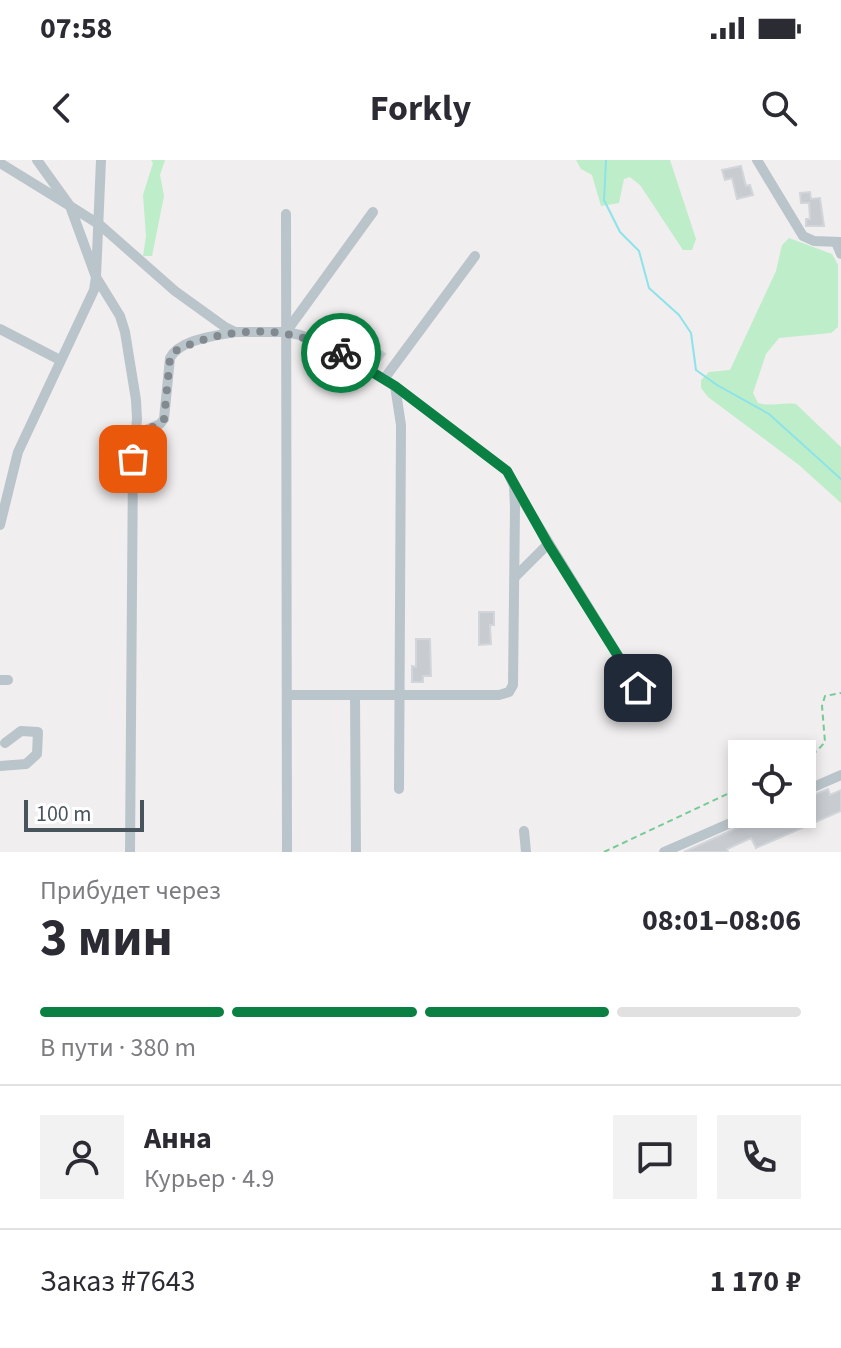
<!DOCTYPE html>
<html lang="ru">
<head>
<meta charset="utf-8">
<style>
	body { margin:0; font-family:"Source Sans 3",sans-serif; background:#f2f2f3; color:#2b2b33; height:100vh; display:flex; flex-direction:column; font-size:30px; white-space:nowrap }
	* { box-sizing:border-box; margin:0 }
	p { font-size:26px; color:#7c7c81 }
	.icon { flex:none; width:44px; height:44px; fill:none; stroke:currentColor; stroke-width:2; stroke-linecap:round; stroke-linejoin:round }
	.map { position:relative; height:692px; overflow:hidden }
	.drawer { display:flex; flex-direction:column; background:#fff; flex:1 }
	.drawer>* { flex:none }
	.tools { position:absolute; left:728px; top:580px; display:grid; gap:16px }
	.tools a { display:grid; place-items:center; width:88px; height:88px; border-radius:0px; background:#fff; box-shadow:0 4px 12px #0003; font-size:40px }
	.scale { position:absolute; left:24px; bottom:20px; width:120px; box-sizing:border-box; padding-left:8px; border:4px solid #47545b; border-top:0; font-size:22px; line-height:28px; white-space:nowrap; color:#47545b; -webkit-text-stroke:6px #fff; paint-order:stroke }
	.pin { position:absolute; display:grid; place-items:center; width:68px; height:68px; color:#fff; margin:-34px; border-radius:16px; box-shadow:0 4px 12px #0006 }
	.courier { position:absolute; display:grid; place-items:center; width:80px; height:80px; margin:-40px; border:6px solid #0b8043; border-radius:50%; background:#fff; color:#222; box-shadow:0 2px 10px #0007 }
	.summary em { font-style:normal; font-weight:700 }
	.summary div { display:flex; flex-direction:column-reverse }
	.summary { display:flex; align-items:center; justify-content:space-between; height:136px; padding:0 40px }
	h1 { font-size:52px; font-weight:700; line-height:60px }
	.bar { display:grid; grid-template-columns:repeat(4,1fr); gap:12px 8px; align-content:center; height:96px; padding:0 40px }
	.bar i { height:10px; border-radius:6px; background:#e1e1e2 }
	.bar .selected { background:#0b8043 }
	.bar p { grid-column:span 4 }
	.line { display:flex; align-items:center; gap:20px; padding:0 40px; border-top:2px solid #e1e1e2 }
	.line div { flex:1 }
	.round { display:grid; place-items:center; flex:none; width:84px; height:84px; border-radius:0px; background:#f2f2f3 }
	.status { display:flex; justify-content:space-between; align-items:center; height:56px; padding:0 40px; background:#fff; direction:ltr }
	.status svg { height:22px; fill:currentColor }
	header { display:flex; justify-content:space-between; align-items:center; height:104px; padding:0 40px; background:#fff; font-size:36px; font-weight:700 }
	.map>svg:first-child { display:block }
	.green { fill:#beedc9 }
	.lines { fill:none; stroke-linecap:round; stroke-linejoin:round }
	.stream { stroke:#8ce3e9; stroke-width:2 }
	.building { fill:#c8ccd1; stroke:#d2d6da; stroke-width:2 }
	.path { stroke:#77ca95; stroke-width:2; stroke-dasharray:6 4; stroke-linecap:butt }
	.minor { stroke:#bac5cb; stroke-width:10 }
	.done { stroke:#828a8f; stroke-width:8; stroke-dasharray:0 14.4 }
	.route { stroke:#0b8043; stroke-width:10 }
</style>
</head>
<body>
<div class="status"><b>07:58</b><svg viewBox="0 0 49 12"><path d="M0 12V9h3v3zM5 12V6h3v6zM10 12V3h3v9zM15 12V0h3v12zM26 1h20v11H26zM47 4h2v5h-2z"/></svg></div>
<header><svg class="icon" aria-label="back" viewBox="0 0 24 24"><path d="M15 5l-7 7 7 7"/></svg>Forkly<svg class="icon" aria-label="search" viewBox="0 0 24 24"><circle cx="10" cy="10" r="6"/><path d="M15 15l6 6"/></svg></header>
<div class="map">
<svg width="841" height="692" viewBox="0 0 841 692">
	<rect width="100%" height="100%" fill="#f1eeef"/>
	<!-- green -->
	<g class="green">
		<polygon points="151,0 165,0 160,15 164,36 152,96 143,96 146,76 143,35 153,3"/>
		<polygon points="576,0 670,0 696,79 692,90 683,90 640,25 630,17 624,19 619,43 601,46 592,15 581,9"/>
		<path d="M789,78L832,94L838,105V167L831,173L779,178L766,194L753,233L758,243C772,247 783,242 796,244L841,287V343L799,305L708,237L701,228V220L709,212L730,210L776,111L782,85Z"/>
	</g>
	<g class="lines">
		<!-- stream -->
		<polyline class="stream" points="606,0 604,40 620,72 639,91 649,128 679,155 691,173 696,210 717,225 769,254 841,319"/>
	</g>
	<!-- building -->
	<g class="building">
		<polygon points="741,6 746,26 750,25 753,35 737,39 732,18 725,20 722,10"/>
		<polygon points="810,32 811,39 820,38 824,66 806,66 806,59 810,59 809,43 801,43 800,33"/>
		<polygon points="361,171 371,178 368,182 385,194 376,205 352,184"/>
		<polygon points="479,452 494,452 494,465 490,465 491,484 479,485"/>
		<polygon points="416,479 430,479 431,516 423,516 423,522 412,522 412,506 416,507"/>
		<polygon points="828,629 830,635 841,630 841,651 756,688 751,678 727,689 728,692 684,692 767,654 802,654 802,640"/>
	</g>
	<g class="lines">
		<!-- path -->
		<g class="path">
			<polyline points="802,598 817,591 825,582 822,546 825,536 841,533"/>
			<polyline points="604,692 742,627"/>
		</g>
		<!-- minor -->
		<g class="minor">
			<polyline points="37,0 70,46 100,65 175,131 225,167 235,172 286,172 300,175 332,188 395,226 507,311 514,326 515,347 513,525 509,532 499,535 288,535"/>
			<polyline points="101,0 96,117 120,156 125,172 136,240 137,259 133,299 130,692"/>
			<polyline points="757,0 803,76 814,81 841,82"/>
			<polyline points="0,3 70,46 96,117 94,130 18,292 0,365"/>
			<polyline points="286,54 287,692"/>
			<polyline points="836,82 841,94"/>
			<polyline points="0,169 60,200"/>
			<polyline points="286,172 373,52"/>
			<polyline points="384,219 475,96"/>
			<polyline points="395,226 401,265 399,629"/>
			<path d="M136,274L160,264L164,259L170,198C180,179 216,176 235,172"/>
			<polyline points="515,328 654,554"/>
			<polyline points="515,417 548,384"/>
			<polyline points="0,520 8,520"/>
			<polyline points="355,535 356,692"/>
			<polyline points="0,606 26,604 37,594 38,572 21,571 5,583"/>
			<polyline points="802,632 841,615"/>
			<polyline points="524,671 526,692"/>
			<polyline points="664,692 751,654"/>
		</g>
	</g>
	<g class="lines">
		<!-- done -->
		<path class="done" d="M133,299L136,274L160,264L164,259L170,198L173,192C228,165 287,164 341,193"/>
		<!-- route -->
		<polyline class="route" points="341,193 395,226 507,311 548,384 638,528"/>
	</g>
</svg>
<div class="tools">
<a><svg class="icon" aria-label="locate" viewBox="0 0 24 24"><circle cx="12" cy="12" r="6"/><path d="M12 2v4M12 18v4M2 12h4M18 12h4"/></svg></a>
</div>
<div class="scale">100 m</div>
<div class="pin" style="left:133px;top:299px;background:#ea580c"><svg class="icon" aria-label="bag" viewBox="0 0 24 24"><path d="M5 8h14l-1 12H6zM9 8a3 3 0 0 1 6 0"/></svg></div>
<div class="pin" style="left:638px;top:528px;background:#1f2937"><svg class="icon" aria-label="home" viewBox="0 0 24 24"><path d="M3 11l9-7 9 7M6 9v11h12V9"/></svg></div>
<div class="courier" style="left:341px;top:193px"><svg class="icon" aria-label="bike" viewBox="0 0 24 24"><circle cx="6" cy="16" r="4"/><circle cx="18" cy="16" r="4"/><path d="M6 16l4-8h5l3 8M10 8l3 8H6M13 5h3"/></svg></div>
</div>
<section class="drawer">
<div class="summary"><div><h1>3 мин</h1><p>Прибудет через</p></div><em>08:01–08:06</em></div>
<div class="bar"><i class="selected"></i><i class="selected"></i><i class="selected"></i><i></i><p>В пути · 380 m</p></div>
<div class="line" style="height:144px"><a class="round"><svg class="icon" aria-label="person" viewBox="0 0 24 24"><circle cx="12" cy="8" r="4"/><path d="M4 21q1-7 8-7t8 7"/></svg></a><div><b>Анна</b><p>Курьер · 4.9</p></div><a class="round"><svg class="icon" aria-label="chat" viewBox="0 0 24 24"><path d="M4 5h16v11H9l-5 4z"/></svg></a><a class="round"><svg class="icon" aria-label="phone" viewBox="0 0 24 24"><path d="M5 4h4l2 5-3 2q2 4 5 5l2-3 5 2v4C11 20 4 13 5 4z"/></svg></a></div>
<div class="line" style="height:104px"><div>Заказ #7643</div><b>1 170 ₽</b></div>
</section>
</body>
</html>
